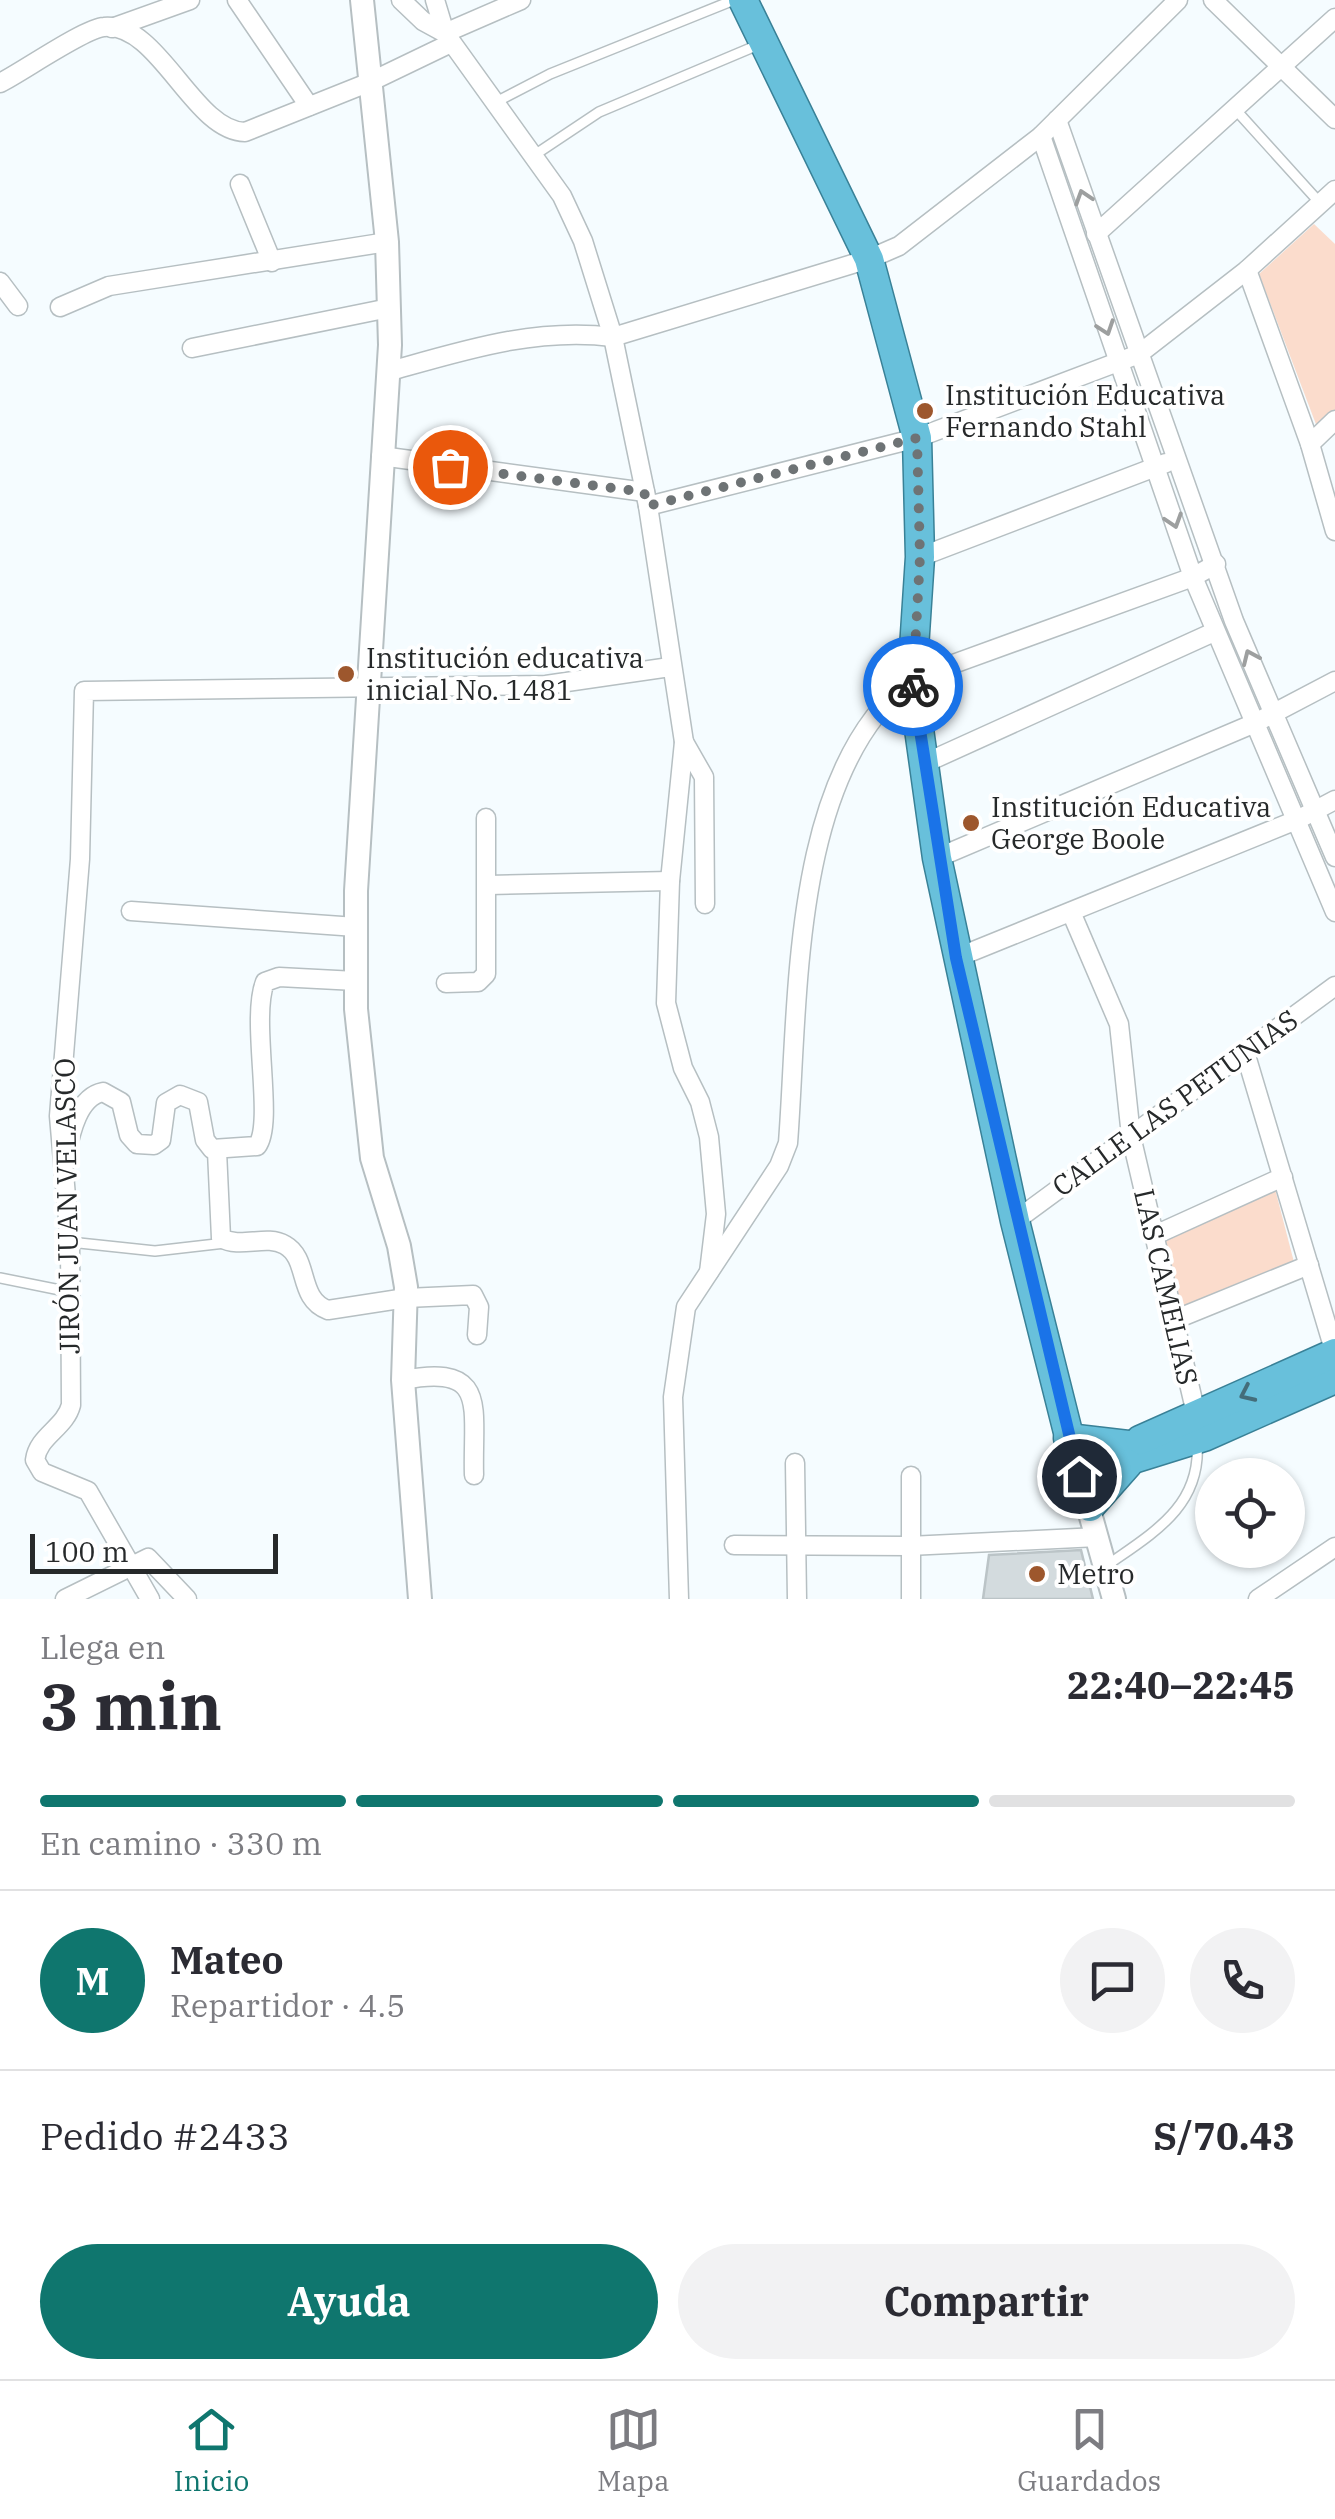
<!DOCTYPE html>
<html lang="es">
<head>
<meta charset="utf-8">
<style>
	body { margin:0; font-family:"IBM Plex Serif",serif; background:#f2f2f3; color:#2b2b33; height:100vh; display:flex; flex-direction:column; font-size:38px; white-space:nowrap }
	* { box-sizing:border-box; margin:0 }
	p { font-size:32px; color:#7c7c81 }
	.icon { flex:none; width:55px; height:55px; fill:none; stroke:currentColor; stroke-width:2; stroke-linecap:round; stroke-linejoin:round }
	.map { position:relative; height:1599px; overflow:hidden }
	.drawer { display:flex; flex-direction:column; background:#fff; flex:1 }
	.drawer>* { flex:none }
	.fabs { position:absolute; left:1195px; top:1458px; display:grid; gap:20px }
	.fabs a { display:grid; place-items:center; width:110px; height:110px; border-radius:50%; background:#fff; box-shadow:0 2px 8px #0004; font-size:50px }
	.scale { position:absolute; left:30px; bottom:25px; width:248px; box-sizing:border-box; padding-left:10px; border:5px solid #26292a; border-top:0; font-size:28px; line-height:35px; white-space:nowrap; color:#26292a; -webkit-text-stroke:8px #fff; paint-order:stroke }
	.pin { position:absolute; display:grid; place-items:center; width:85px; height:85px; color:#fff; margin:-42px; border:5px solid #fff; border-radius:50%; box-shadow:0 2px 10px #0007 }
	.courier { position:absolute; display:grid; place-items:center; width:100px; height:100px; margin:-50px; border:8px solid #1a73e8; border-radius:50%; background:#fff; color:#222; box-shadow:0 2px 12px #0007 }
	.overview em { font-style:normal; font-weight:700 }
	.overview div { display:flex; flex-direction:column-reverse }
	.overview { display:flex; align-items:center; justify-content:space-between; height:170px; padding:0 40px }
	h1 { font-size:65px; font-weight:700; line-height:75px }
	.bar { display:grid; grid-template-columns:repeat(4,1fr); gap:15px 10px; align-content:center; height:120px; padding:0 40px }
	.bar i { height:12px; border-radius:8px; background:#e1e1e2 }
	.bar .current { background:#0f766e }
	.bar p { grid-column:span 4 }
	.line { display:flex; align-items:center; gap:25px; padding:0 40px; border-top:2px solid #e1e1e2 }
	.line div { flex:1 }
	.round { display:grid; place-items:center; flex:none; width:105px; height:105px; border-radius:52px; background:#f2f2f3 }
	.button { display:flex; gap:20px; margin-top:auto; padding:20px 40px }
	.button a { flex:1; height:115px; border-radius:60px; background:#0f766e; color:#fff; font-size:40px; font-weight:700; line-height:115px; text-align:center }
	.button a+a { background:#f2f2f3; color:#2b2b33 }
	.tab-bar { display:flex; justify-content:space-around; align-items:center; height:140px; border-top:2px solid #e1e1e2; background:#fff; font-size:28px; color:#7c7c81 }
	.tab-bar a { display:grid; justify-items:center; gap:5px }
	.tab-bar .current { color:#0f766e }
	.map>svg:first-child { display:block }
	.green { fill:#fbdccc }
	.building { fill:#d3dbde; stroke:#bbc4c7; stroke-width:2.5 }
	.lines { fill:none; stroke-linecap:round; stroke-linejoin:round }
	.service-casing { stroke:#b6bfc2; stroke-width:12 }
	.minor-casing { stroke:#b6bfc2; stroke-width:21 }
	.tertiary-casing { stroke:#b6bfc2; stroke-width:26 }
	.trunk-casing { stroke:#398197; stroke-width:31 }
	.service { stroke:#fff; stroke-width:9 }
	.minor { stroke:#fff; stroke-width:18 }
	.tertiary { stroke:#fff; stroke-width:22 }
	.trunk { stroke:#68c0db; stroke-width:28 }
	.oneway { stroke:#9d9f9f }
	.oneway2 { stroke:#446d7a }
	.done { stroke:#6e7375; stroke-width:10; stroke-dasharray:0 18 }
	.route { stroke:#1a73e8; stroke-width:12 }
	.poi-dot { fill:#9d572d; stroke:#fff; stroke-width:4 }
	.labels { text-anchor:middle; stroke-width:8; stroke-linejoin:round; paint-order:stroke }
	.poi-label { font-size:28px; fill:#26292a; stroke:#fff; text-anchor:start }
	.street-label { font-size:28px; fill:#26292a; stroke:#fff }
</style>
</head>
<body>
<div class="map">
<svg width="1335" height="1599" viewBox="0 0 1335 1599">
	<rect width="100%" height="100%" fill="#f5fcff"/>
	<!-- green -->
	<g class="green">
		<polygon points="1314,224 1335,244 1335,411 1317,427 1259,274"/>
		<polygon points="1274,1185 1295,1266 1176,1314 1159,1236"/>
	</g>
	<!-- building -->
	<polygon class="building" points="1081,1550 1093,1599 983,1599 989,1555"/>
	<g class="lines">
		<defs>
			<g id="service">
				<polyline points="494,103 550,74 734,0"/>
				<polyline points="1235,109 1320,203"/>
				<polyline points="533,156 599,112 758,45"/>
				<polyline points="70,1242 155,1251 225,1243"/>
				<polyline points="0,1278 70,1292"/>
				<path d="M1106,1566C1153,1533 1202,1506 1197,1442"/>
			</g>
			<g id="minor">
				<polyline points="237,0 309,106"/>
				<polyline points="401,0 423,21 445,33 562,196 583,241 613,337 648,506 684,742 670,881 666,1003 683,1068 700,1102 709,1137 716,1214 709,1272"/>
				<polyline points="435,0 445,33"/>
				<polyline points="1213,0 1335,119"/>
				<polyline points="112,28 190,0"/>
				<polyline points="445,33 521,0"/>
				<path d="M0,83C22,72 85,28 104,27C159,22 193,131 245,132L370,82L451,43"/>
				<polyline points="1057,120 1234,621 1335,857"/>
				<polyline points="1041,136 1193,577 1335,912"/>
				<polyline points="240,184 272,262"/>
				<polyline points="1096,234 1335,18"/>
				<polyline points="1247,270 1310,444 1335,531"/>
				<polyline points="0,282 18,306"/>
				<polyline points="60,307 109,286 387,242"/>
				<polyline points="192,348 389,308"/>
				<path d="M387,372C462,351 535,327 613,337L869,259L899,246L1041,136L1178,0"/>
				<polyline points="1310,444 1335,420"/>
				<polyline points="381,456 645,492"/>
				<polyline points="648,506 917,438 1139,354 1247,270 1335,190"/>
				<polyline points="920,557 1166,463"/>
				<polyline points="684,742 704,777 705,904"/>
				<polyline points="923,764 1214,632"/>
				<polyline points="937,858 1255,723 1335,681"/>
				<polyline points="488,885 670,881"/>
				<polyline points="131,911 356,927"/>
				<polyline points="1071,912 1119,1024 1131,1136 1198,1422"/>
				<polyline points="956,958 1299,819 1335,800"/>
				<polyline points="446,983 478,982 486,974 486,818"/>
				<polyline points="1245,1052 1335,1353"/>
				<path d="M217,1151L221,1238C241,1249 266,1234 285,1245C310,1259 297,1299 328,1310L406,1298L473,1295L479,1307L477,1335"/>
				<path d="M65,1159C70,1136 77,1097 103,1092L121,1102L129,1135L137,1144L154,1145L161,1140L166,1103L180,1095L198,1102L205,1140L212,1149L257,1146C275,1123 250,1020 265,982L279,977L356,981"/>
				<polyline points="1015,1221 1335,986"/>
				<polyline points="1155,1235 1283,1177"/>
				<polyline points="1174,1320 1309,1265"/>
				<path d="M403,1380C490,1363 472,1408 474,1475"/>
				<polyline points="795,1463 797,1599"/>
				<polyline points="734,1545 909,1546 1098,1537"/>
				<polyline points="65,1599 148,1558 187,1599"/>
				<path d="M150,1599L88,1491L42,1472L35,1460C38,1436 65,1428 71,1405L70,1242L59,1116L80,859L84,691L546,685L670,667"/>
				<path d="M679,1599L673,1397L686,1307L779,1166L788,1143C799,1001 790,772 912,679L1193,577L1216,564"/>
				<polyline points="911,1599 911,1476"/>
				<polyline points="1258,1599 1335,1547"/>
			</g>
			<g id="tertiary">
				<polyline points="362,0 387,242 390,345 356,891 356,1009 372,1158 399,1246 406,1287 403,1380 420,1599"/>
				<polyline points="1084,1492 1114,1599"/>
			</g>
			<g id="trunk">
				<polyline points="743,0 869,259 917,438 920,557 912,679 937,858 1015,1221 1079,1476 1204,1437 1335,1379"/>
				<polyline points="1068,1438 1128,1445"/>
				<polyline points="1140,1440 1335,1353"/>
				<polyline points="1090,1507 1128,1464"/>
			</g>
		</defs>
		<!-- service casing -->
		<use href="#service" class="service-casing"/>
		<!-- minor casing -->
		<use href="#minor" class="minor-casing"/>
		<!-- tertiary casing -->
		<use href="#tertiary" class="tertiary-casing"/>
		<!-- trunk casing -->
		<use href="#trunk" class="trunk-casing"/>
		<!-- service -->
		<use href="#service" class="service"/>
		<!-- minor -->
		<use href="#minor" class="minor"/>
		<!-- tertiary -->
		<use href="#tertiary" class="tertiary"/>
		<!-- trunk -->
		<use href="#trunk" class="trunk"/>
	</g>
	<!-- one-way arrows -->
	<defs><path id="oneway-chevron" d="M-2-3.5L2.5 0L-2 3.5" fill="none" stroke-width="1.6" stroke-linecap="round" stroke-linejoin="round" transform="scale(2.5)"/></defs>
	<g class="oneway">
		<use href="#oneway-chevron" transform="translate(1083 197) rotate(-108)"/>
		<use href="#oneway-chevron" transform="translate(1106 328) rotate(71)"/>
		<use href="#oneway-chevron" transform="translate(1174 521) rotate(72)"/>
		<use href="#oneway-chevron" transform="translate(1250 657) rotate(-114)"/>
	</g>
	<use class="oneway2" href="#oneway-chevron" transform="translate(1247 1394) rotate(155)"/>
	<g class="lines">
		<!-- done -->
		<polyline class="done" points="450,467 644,492 648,506 917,438 920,557 913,686"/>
		<!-- route -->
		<polyline class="route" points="913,686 956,958 1079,1476"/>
	</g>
	<!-- markers -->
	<g class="poi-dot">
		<circle cx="925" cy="411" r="10"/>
		<circle cx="346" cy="674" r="10"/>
		<circle cx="971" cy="823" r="10"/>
		<circle cx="1037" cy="1574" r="10"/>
	</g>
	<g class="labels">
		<!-- poi labels -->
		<g class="poi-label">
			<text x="945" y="405">Institución Educativa<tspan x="945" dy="32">Fernando Stahl</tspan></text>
			<text x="366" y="668">Institución educativa<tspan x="366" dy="32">inicial No. 1481</tspan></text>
			<text x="991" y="817">Institución Educativa<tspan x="991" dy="32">George Boole</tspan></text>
			<text x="1057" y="1584">Metro</text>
		</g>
		<!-- street labels -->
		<g class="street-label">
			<text transform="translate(1175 1103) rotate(-36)" y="10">CALLE LAS PETUNIAS</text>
			<text transform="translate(67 1206) rotate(-91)" y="10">JIRÓN JUAN VELASCO</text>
			<text transform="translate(1166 1287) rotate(77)" y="10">LAS CAMELIAS</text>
		</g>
	</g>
</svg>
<div class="fabs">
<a><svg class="icon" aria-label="locate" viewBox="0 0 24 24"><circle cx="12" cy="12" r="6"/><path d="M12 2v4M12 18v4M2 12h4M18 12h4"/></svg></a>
</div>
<div class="scale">100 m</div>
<div class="pin" style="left:450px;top:467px;background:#ea580c"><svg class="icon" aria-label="bag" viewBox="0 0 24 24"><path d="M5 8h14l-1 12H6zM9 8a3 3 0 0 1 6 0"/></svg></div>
<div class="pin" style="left:1079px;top:1476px;background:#1f2937"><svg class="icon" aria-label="home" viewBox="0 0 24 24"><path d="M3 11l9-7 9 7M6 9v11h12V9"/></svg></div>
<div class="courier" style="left:913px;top:686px"><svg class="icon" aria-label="bike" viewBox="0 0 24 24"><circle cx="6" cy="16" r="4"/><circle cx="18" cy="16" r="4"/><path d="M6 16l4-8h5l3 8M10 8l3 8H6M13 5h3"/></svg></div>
</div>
<section class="drawer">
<div class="overview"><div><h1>3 min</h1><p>Llega en</p></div><em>22:40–22:45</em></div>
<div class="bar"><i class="current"></i><i class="current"></i><i class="current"></i><i></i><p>En camino · 330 m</p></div>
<div class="line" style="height:180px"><b class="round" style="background:#0f766e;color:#fff">M</b><div><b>Mateo</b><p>Repartidor · 4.5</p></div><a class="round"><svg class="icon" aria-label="chat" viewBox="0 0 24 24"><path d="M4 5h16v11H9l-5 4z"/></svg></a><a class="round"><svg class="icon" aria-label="phone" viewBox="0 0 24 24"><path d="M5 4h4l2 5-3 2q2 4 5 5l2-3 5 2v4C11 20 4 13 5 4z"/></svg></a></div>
<div class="line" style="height:130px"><div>Pedido #2433</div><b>S/70.43</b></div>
<div class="button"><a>Ayuda</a><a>Compartir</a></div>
</section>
<nav class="tab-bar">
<a class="current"><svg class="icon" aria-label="home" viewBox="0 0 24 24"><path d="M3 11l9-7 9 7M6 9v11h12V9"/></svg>Inicio</a>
<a><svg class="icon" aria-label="map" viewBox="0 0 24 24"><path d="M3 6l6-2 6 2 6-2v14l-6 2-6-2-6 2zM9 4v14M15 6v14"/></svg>Mapa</a>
<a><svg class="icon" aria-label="saved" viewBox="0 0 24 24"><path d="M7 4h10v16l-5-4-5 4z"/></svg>Guardados</a>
</nav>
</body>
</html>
